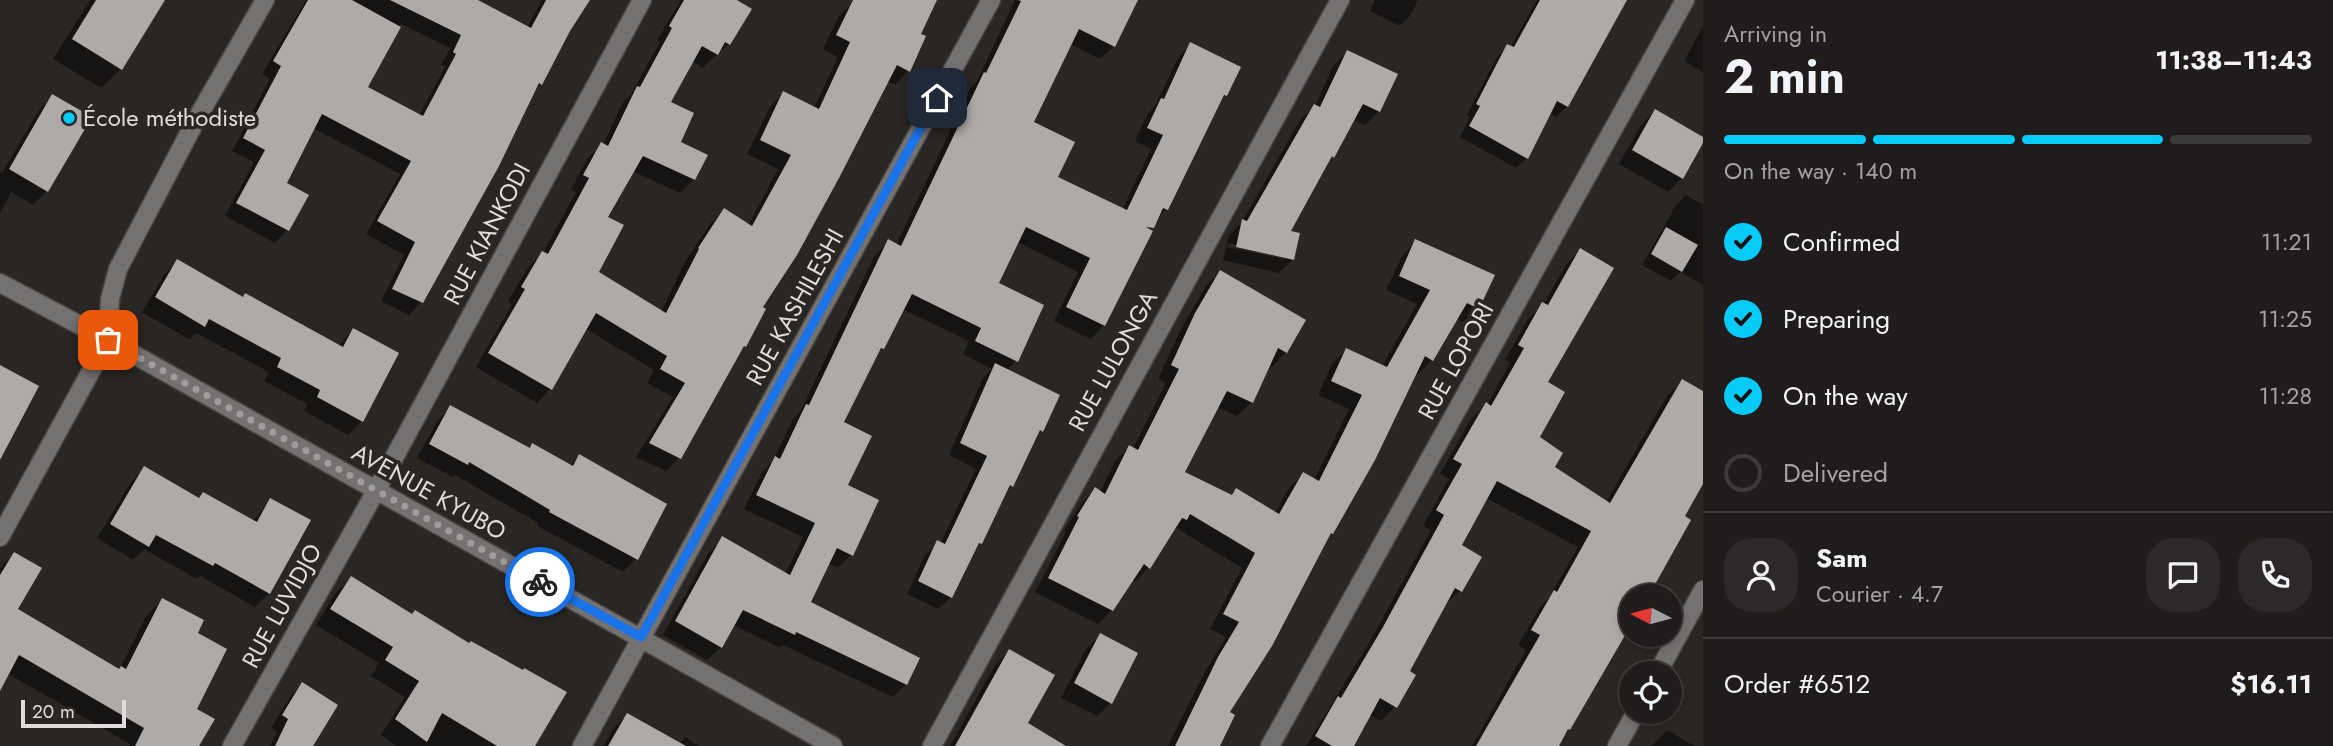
<!DOCTYPE html>
<html lang="en">
<head>
<meta charset="utf-8">
<style>
	body { margin:0; font-family:Jost,sans-serif; background:#2d2928; color:#f1f3f6; height:100vh; display:flex; flex-direction:column; font-size:26px; white-space:nowrap }
	* { box-sizing:border-box; margin:0 }
	p { font-size:23px; color:#a2a1a3 }
	.icon { flex:none; width:38px; height:38px; fill:none; stroke:currentColor; stroke-width:2; stroke-linecap:round; stroke-linejoin:round }
	.map { position:relative; flex:1; overflow:hidden }
	.panel { display:flex; flex-direction:column; background:#201c1b; width:630px }
	.panel>* { flex:none }
	.needle { width:46px; rotate:276deg }
	.fabs { position:absolute; left:1619px; top:584px; display:grid; gap:14px }
	.fabs a { display:grid; place-items:center; width:63px; height:63px; border-radius:50%; background:#201c1b; box-shadow:0 4px 10px #0003,0 0 0 2px #3d3a3a; font-size:35px }
	.scale { position:absolute; left:21px; bottom:18px; width:105px; box-sizing:border-box; padding-left:7px; border:4px solid #dfdcdb; border-top:0; font-size:19px; line-height:24px; white-space:nowrap; color:#dfdcdb; -webkit-text-stroke:5px #2a2624; paint-order:stroke }
	.pin { position:absolute; display:grid; place-items:center; width:60px; height:60px; color:#fff; margin:-30px; border-radius:14px; box-shadow:0 4px 10px #0006 }
	.courier { position:absolute; display:grid; place-items:center; width:70px; height:70px; margin:-35px; border:5px solid #1a73e8; border-radius:50%; background:#fff; color:#222; box-shadow:0 2px 9px #0007 }
	.headline em { font-style:normal; font-weight:700 }
	.headline div { display:flex; flex-direction:column-reverse }
	.headline { display:flex; align-items:center; justify-content:space-between; height:119px; padding:0 21px }
	h1 { font-size:46px; font-weight:700; line-height:52px }
	.bar { display:grid; grid-template-columns:repeat(4,1fr); gap:10px 7px; align-content:center; height:84px; padding:0 21px }
	.bar i { height:9px; border-radius:5px; background:#3d3a3a }
	.bar .selected { background:#05cbf9 }
	.bar p { grid-column:span 4 }
	.line { display:flex; align-items:center; gap:18px; padding:0 21px; border-top:2px solid #3d3a3a }
	.line div { flex:1 }
	.round { display:grid; place-items:center; flex:none; width:74px; height:74px; border-radius:28px; background:#2d2928 }
	ol { padding:0 21px; list-style:none }
	li { display:flex; align-items:center; gap:21px; height:77px }
	li p { margin-inline-start:auto }
	li .icon { padding:7px; border-radius:50%; background:#05cbf9; color:#111; stroke-width:4 }
	li:last-child { color:#a2a1a3 }
	li i { width:38px; height:38px; border:4px solid #3d3a3a; border-radius:50% }
	main { display:flex; flex:1; min-height:0 }
	.map>svg:first-child { display:block }
	.shadow { fill:#0007; fill-rule:evenodd }
	.building { fill:#afaaa8 }
	.lines { fill:none; stroke-linecap:round; stroke-linejoin:round }
	.minor-casing { stroke:#474341; stroke-width:21 }
	.minor { stroke:#747271; stroke-width:18 }
	.done { stroke:#a09c9b; stroke-width:7; stroke-dasharray:0 12.6 }
	.route { stroke:#1a73e8; stroke-width:9 }
	.poi-dot { fill:#05cbf9; stroke:#2a2624; stroke-width:2.5 }
	.labels { text-anchor:middle; stroke-width:7; stroke-linejoin:round; paint-order:stroke }
	.poi-label { font-size:24px; fill:#dfdcdb; stroke:#2a2624; text-anchor:start }
	.street-label { font-size:24px; fill:#dfdcdb; stroke:#2a2624 }
</style>
</head>
<body>
<main>
<div class="map">
<svg width="1703" height="746" viewBox="0 0 1703 746">
	<rect width="100%" height="100%" fill="#2a2624"/>
	<!-- shadow -->
	<g class="shadow">
		<polygon points="90,0 163,0 121,69 101,88 53,59"/>
		<path d="M306,0H463L527,28L542,0H587L541,84L534,91L421,302L409,315L381,301L404,255L366,234L400,174L313,128L284,183L306,195L287,230L275,243L225,216L254,162L232,151L270,79L262,74ZM401,24L450,48L441,65L445,67L419,116L366,88Z"/>
		<polygon points="681,0 734,0 729,44 702,68 692,61 669,103 678,143 694,179 680,193 632,171 606,218 597,273 661,312 685,262 710,224 724,210 748,226 778,169 747,154 770,107 783,93 814,108 838,57 823,49 839,16 853,3 936,0 918,34 908,71 895,85 887,81 761,308 745,346 739,352 679,458 666,471 636,457 673,397 647,383 654,370 585,328 550,389 537,403 476,367 512,304 508,301 529,266 543,253 576,192 571,189 588,158 603,145 623,102 631,94 660,42 657,40"/>
		<polygon points="1015,0 1136,0 1114,46 1100,59 1070,44 1032,123 1056,178 1122,210 1151,149 1135,141 1148,113 1155,106 1178,58 1191,44 1226,95 1219,102 1166,209 1149,231 1104,325 1091,339 1054,321 1078,272 1017,242 997,283 1016,361 1006,371 1058,396 951,597 938,609 907,594 925,555 938,543 940,544 976,469 949,455 983,378 992,369 963,354 969,341 902,309 883,348 874,357 842,423 851,555 838,568 828,563 808,603 906,684 893,697 783,645 780,648 733,625 721,647 707,660 663,635 709,552 723,538 785,574 803,537 744,509 762,472 773,461 793,419 800,412 875,255 888,242 896,245 971,87 977,81"/>
		<polygon points="1375,0 1418,0 1410,16 1399,26 1370,11"/>
		<polygon points="1537,0 1625,0 1567,106 1556,117 1549,113 1527,158 1516,168 1460,137 1470,117 1467,115 1497,57 1508,46 1510,48"/>
		<polygon points="1703,26 1703,72 1684,61"/>
		<path d="M1347,52L1379,111L1365,125L1352,119L1288,232L1293,259L1279,273L1223,260L1229,235L1242,222L1300,120L1315,106L1333,66ZM1228,243L1285,256V259L1227,247Z"/>
		<polygon points="52,97 47,191 33,205 11,192 0,213 0,172 2,173 39,110"/>
		<polygon points="1655,111 1703,139 1682,178 1668,192 1619,164 1641,125"/>
		<polygon points="1686,195 1703,205 1703,285 1680,272 1671,281 1642,265 1676,205"/>
		<polygon points="1416,241 1477,308 1463,322 1456,318 1432,360 1418,374 1415,373 1331,533 1326,538 1228,713 1219,746 1168,746 1204,673 1226,637 1210,629 1242,568 1176,528 1149,567 1135,582 1132,580 1112,610 1098,624 1035,592 1066,532 1064,531 1081,504 1095,489 1100,492 1115,461 1129,447 1133,449 1166,383 1158,379 1181,329 1206,286 1220,272 1304,321 1286,352 1272,367 1269,365 1252,402 1237,416 1217,407 1183,473 1231,497 1275,513 1289,488 1304,474 1314,480 1349,409 1318,395 1332,364 1346,350 1382,366 1417,304 1386,290 1402,256"/>
		<polygon points="1580,250 1546,383 1537,438 1552,467 1606,502 1667,396 1682,381 1703,391 1703,480 1683,517 1655,581 1658,583 1650,597 1631,597 1631,628 1622,637 1569,729 1557,746 1472,746 1526,650 1518,645 1540,607 1549,598 1578,547 1486,498 1459,546 1460,591 1444,605 1407,672 1395,707 1381,721 1369,715 1352,746 1306,746 1369,643 1431,530 1423,526 1449,479 1440,474 1471,419 1487,405 1510,363 1505,360 1528,319 1543,305 1566,265"/>
		<polygon points="177,261 242,299 338,346 353,330 362,421 348,435 304,411 307,404 264,381 269,372 196,333 190,340 142,312 164,275"/>
		<polygon points="451,407 529,449 570,466 579,456 636,559 623,572 537,526 538,523 455,475 453,477 417,458 438,420"/>
		<polygon points="145,468 197,499 203,494 253,521 271,500 269,593 255,607 200,576 197,579 144,549 133,560 97,538 131,482"/>
		<polygon points="14,554 16,609 119,670 146,616 162,600 195,710 197,746 129,746 130,744 7,673 0,687 0,568"/>
		<polygon points="351,578 533,746 396,746 381,735 405,697 371,676 379,663 316,625 335,594"/>
		<polygon points="1100,635 1111,703 1097,716 1061,698 1086,649"/>
		<polygon points="1009,651 1026,724 1063,746 950,746 995,665"/>
		<polygon points="302,684 311,746 270,746 277,732 271,728 290,697"/>
		<polygon points="627,715 679,744 685,737 699,746 604,746 613,729"/>
		<polygon points="1667,730 1694,746 1652,746"/>
	</g>
	<!-- building -->
	<g class="building">
		<polygon points="96,0 165,0 122,70 72,39"/>
		<polygon points="308,0 352,0 401,27 368,87 423,116 456,54 453,52 461,35 390,0 478,0 531,28 546,0 590,0 570,31 542,85 539,83 499,166 423,303 392,289 415,242 377,221 411,161 322,114 287,183 309,195 289,231 236,203 265,150 243,138 281,66 273,61"/>
		<polygon points="684,0 737,0 752,9 730,45 725,42 718,55 702,46 671,102 694,113 681,142 708,155 695,180 643,156 608,217 624,225 599,272 666,313 699,249 698,248 724,208 752,226 791,155 760,140 783,91 819,109 850,42 836,35 853,0 937,0 921,34 926,36 910,72 897,65 839,178 797,255 763,307 766,309 746,347 744,346 681,459 649,443 685,383 660,369 667,356 596,313 552,390 488,353 525,289 521,287 542,251 548,254 589,178 583,175 601,142 608,146 637,86 640,87 672,28 669,26"/>
		<polygon points="1018,0 1138,0 1115,47 1079,29 1034,122 1075,142 1058,177 1127,210 1163,135 1147,128 1161,98 1164,99 1190,42 1241,67 1227,96 1224,95 1168,210 1163,208 1154,228 1146,227 1153,231 1105,326 1066,307 1090,258 1026,227 999,283 1044,305 1018,362 975,341 981,328 912,294 884,349 881,348 844,422 872,436 848,485 879,500 853,556 837,548 811,602 920,658 907,685 796,632 795,635 743,610 722,648 675,621 722,536 790,575 815,523 756,495 775,456 780,459 806,404 809,405 888,239 901,246 984,72 986,73 1021,1"/>
		<polygon points="1540,0 1627,0 1568,107 1557,101 1528,159 1469,126 1480,106 1476,104 1507,44 1514,47"/>
		<polygon points="1347,50 1398,74 1380,112 1363,104 1334,158 1332,156 1291,231 1300,233 1294,260 1236,247 1242,219 1247,221 1314,104 1320,107"/>
		<polygon points="52,94 92,117 48,192 9,169"/>
		<polygon points="1655,109 1703,137 1703,143 1683,179 1632,150"/>
		<polygon points="1666,227 1698,245 1682,272 1651,254"/>
		<polygon points="1415,239 1495,275 1479,309 1467,303 1433,361 1425,356 1375,460 1333,534 1331,533 1272,646 1230,712 1235,715 1220,746 1175,746 1218,657 1239,622 1223,614 1255,553 1190,514 1187,520 1182,518 1150,569 1144,564 1113,611 1048,578 1079,517 1077,516 1095,487 1105,494 1129,445 1138,450 1179,369 1171,365 1195,313 1220,270 1306,320 1287,353 1278,348 1253,403 1227,391 1185,472 1232,495 1236,488 1279,514 1303,472 1319,481 1362,395 1331,381 1346,348 1387,367 1430,290 1399,276"/>
		<polygon points="1580,248 1614,268 1548,382 1565,392 1540,437 1563,453 1555,467 1610,503 1682,379 1703,391 1703,484 1685,516 1691,520 1648,597 1631,597 1631,625 1570,730 1568,729 1559,746 1476,746 1540,635 1531,630 1554,590 1557,592 1591,531 1497,481 1462,545 1482,557 1462,592 1455,588 1410,671 1416,675 1397,708 1380,698 1354,746 1332,746 1315,736 1338,696 1341,698 1383,627 1444,515 1436,510 1462,464 1453,459 1486,402 1491,406 1524,348 1518,345 1542,302 1548,305"/>
		<polygon points="177,259 243,297 245,293 343,347 353,328 399,353 363,422 317,397 320,390 277,367 281,358 209,319 205,327 155,297"/>
		<polygon points="995,363 1060,395 1043,432 1040,430 1013,487 1010,485 982,544 979,543 952,598 918,581 937,540 945,544 987,456 960,443"/>
		<polygon points="0,365 39,386 0,460"/>
		<polygon points="450,405 530,448 532,443 573,466 579,454 667,504 638,560 549,512 550,510 469,462 468,465 429,444"/>
		<polygon points="144,466 199,498 203,492 257,522 270,498 311,520 270,594 215,563 213,566 156,535 149,547 110,524"/>
		<polygon points="14,552 42,568 18,609 119,669 121,666 126,669 162,598 204,620 198,633 227,649 197,709 215,719 199,746 135,746 144,728 19,655 0,691 0,575"/>
		<polygon points="351,576 412,614 415,610 469,643 471,641 523,670 524,668 567,692 535,746 497,746 442,713 427,742 395,719 419,681 385,660 393,647 330,609"/>
		<polygon points="1100,633 1138,653 1112,704 1074,683"/>
		<polygon points="1009,649 1055,675 1028,723 1066,746 955,746"/>
		<polygon points="302,682 338,705 313,746 275,746 288,719 282,715"/>
		<polygon points="627,713 686,746 608,746"/>
	</g>
	<g class="lines">
		<defs>
			<g id="minor">
				<polyline points="0,283 108,340 833,746"/>
				<polyline points="0,537 108,340 110,299 118,269 196,120 265,0"/>
				<polyline points="1657,674 1703,590"/>
				<polyline points="232,746 376,491 642,0"/>
				<polyline points="582,746 991,0"/>
				<polyline points="932,746 1340,0"/>
				<polyline points="1270,746 1685,0"/>
				<polyline points="1617,746 1636,712"/>
			</g>
		</defs>
		<!-- minor casing -->
		<use href="#minor" class="minor-casing"/>
		<!-- minor -->
		<use href="#minor" class="minor"/>
	</g>
	<g class="lines">
		<!-- done -->
		<polyline class="done" points="108,340 540,582"/>
		<!-- route -->
		<polyline class="route" points="540,582 641,637 937,98"/>
	</g>
	<!-- markers -->
	<circle class="poi-dot" cx="69" cy="118" r="7"/>
	<g class="labels">
		<!-- poi labels -->
		<g class="poi-label">
			<text x="83" y="126">École méthodiste</text>
		</g>
		<!-- street labels -->
		<g class="street-label">
			<text transform="translate(487 234) rotate(-62)" y="8">RUE KIANKODI</text>
			<text transform="translate(795 307) rotate(-61)" y="8">RUE KASHILESHI</text>
			<text transform="translate(1113 361) rotate(-61)" y="8">RUE LULONGA</text>
			<text transform="translate(1456 361) rotate(-61)" y="8">RUE LOPORI</text>
			<text transform="translate(429 492) rotate(29)" y="8">AVENUE KYUBO</text>
			<text transform="translate(282 606) rotate(-61)" y="8">RUE LUVIDJO</text>
		</g>
	</g>
</svg>
<div class="fabs">
<a><svg class="needle" viewBox="-14 -14 28 28"><path d="M0-13l5 13h-10z" fill="#e53935"/><path d="M0 13l5-13h-10z" fill="#a2a1a3"/></svg></a>
<a><svg class="icon" aria-label="locate" viewBox="0 0 24 24"><circle cx="12" cy="12" r="6"/><path d="M12 2v4M12 18v4M2 12h4M18 12h4"/></svg></a>
</div>
<div class="scale">20 m</div>
<div class="pin" style="left:108px;top:340px;background:#ea580c"><svg class="icon" aria-label="bag" viewBox="0 0 24 24"><path d="M5 8h14l-1 12H6zM9 8a3 3 0 0 1 6 0"/></svg></div>
<div class="pin" style="left:937px;top:98px;background:#1f2937"><svg class="icon" aria-label="home" viewBox="0 0 24 24"><path d="M3 11l9-7 9 7M6 9v11h12V9"/></svg></div>
<div class="courier" style="left:540px;top:582px"><svg class="icon" aria-label="bike" viewBox="0 0 24 24"><circle cx="6" cy="16" r="4"/><circle cx="18" cy="16" r="4"/><path d="M6 16l4-8h5l3 8M10 8l3 8H6M13 5h3"/></svg></div>
</div>
<section class="panel">
<div class="headline"><div><h1>2 min</h1><p>Arriving in</p></div><em>11:38–11:43</em></div>
<div class="bar"><i class="selected"></i><i class="selected"></i><i class="selected"></i><i></i><p>On the way · 140 m</p></div>
<ol>
<li><svg class="icon" aria-label="check" viewBox="0 0 24 24"><path d="M5 12l5 5 9-10"/></svg>Confirmed<p>11:21</p></li>
<li><svg class="icon" aria-label="check" viewBox="0 0 24 24"><path d="M5 12l5 5 9-10"/></svg>Preparing<p>11:25</p></li>
<li><svg class="icon" aria-label="check" viewBox="0 0 24 24"><path d="M5 12l5 5 9-10"/></svg>On the way<p>11:28</p></li>
<li><i></i>Delivered</li>
</ol>
<div class="line" style="height:126px"><a class="round"><svg class="icon" aria-label="person" viewBox="0 0 24 24"><circle cx="12" cy="8" r="4"/><path d="M4 21q1-7 8-7t8 7"/></svg></a><div><b>Sam</b><p>Courier · 4.7</p></div><a class="round"><svg class="icon" aria-label="chat" viewBox="0 0 24 24"><path d="M4 5h16v11H9l-5 4z"/></svg></a><a class="round"><svg class="icon" aria-label="phone" viewBox="0 0 24 24"><path d="M5 4h4l2 5-3 2q2 4 5 5l2-3 5 2v4C11 20 4 13 5 4z"/></svg></a></div>
<div class="line" style="height:91px"><div>Order #6512</div><b>$16.11</b></div>
</section>
</main>
</body>
</html>
